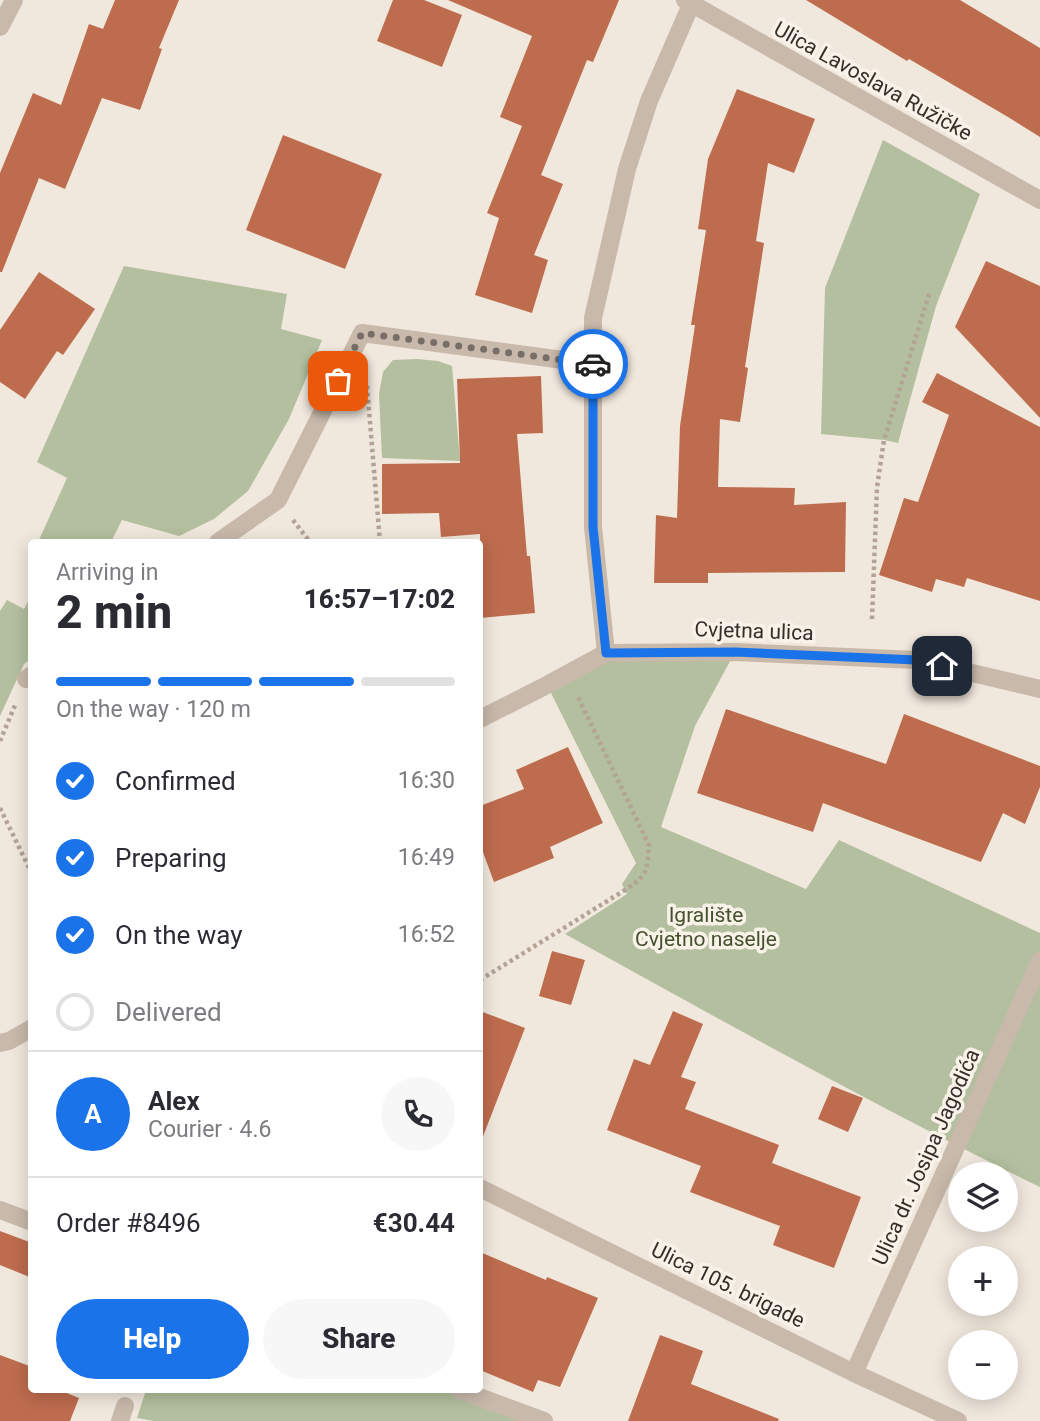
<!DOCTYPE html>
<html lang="en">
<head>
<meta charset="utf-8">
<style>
	body { margin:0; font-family:Roboto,sans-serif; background:#f7f7f7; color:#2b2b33; height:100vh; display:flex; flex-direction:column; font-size:26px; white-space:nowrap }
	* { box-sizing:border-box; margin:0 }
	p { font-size:23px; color:#7c7c81 }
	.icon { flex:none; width:38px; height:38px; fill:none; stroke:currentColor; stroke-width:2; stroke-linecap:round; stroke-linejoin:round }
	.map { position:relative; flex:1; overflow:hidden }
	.sheet { position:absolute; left:28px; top:539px; width:455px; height:854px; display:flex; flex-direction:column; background:#fff; border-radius:7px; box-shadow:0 4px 18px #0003 }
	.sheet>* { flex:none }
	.controls { position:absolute; left:948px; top:1162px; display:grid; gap:14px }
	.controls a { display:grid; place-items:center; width:70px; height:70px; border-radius:50%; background:#fff; box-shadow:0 4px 18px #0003; font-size:35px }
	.pin { position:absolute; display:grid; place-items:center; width:60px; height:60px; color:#fff; margin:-30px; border-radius:14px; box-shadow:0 4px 10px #0006 }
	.courier { position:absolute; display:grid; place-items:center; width:70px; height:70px; margin:-35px; border:5px solid #1a73e8; border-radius:50%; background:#fff; color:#222; box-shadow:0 2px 9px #0007 }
	.overview em { font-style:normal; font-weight:800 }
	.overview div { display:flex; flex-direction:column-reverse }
	.overview { display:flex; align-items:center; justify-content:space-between; height:119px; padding:0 28px }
	h1 { font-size:46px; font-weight:800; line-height:52px }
	.bar { display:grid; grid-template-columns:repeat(4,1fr); gap:10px 7px; align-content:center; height:84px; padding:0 28px }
	.bar i { height:9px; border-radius:5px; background:#e1e1e2 }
	.bar .on { background:#1a73e8 }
	.bar p { grid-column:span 4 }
	.line { display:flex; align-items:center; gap:18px; padding:0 28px; border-top:2px solid #e1e1e2 }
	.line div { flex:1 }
	.round { display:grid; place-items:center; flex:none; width:74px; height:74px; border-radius:37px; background:#f7f7f7 }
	ol { padding:0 28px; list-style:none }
	li { display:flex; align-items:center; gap:21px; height:77px }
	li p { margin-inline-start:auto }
	li .icon { padding:7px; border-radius:50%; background:#1a73e8; color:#fff; stroke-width:4 }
	li:last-child { color:#7c7c81 }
	li i { width:38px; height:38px; border:4px solid #e1e1e2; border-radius:50% }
	.button { display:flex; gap:14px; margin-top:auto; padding:14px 28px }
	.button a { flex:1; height:80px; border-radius:42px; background:#1a73e8; color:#fff; font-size:28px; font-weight:800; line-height:80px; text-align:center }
	.button a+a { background:#f7f7f7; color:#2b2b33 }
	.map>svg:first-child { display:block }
	.green { fill:#b3bf9e }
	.building { fill:#be6c4e }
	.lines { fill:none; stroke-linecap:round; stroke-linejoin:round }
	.path { stroke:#b4a394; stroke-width:4.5; stroke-dasharray:3.5 3.5; stroke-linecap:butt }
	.service { stroke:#c8b9aa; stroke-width:18 }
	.minor { stroke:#c8b9aa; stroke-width:18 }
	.tertiary { stroke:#c8b9aa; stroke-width:18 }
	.done { stroke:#776e68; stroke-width:7; stroke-dasharray:0 12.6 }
	.route { stroke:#1a73e8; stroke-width:9 }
	.labels { text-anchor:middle; stroke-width:7; stroke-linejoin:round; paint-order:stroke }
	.street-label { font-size:21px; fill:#362d29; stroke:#f9f2e9 }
	.park-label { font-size:21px; fill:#44532e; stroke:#f9f2e9 }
</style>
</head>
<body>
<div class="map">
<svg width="1040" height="1421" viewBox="0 0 1040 1421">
	<rect width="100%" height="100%" fill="#f1e8dd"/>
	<!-- green -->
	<g class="green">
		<polygon points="883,140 980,194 936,306 898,443 884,440 821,434 825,288"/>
		<polygon points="124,266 287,294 281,329 322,340 289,419 248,491 214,519 179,536 122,520 111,542 48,542 39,540 67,478 37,462"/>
		<polygon points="417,359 438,361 452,366 460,461 382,458 379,394 383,372 393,360"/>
		<polygon points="31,596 31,659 24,664 0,716 0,611 7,600 24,609"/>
		<path d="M735,652L695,726L661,827L806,889L839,840L1040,933V1187C879,1108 722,1021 565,934L627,894L622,884L636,863L547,685L606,653Z"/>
		<polygon points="146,1390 460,1390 544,1421 154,1421 137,1418"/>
	</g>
	<!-- building -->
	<g class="building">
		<polygon points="115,0 179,0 159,48 162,49 140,110 102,98 65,189 39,178 2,272 0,272 0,173 33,93 61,105 89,24 103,29"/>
		<polygon points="393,0 424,0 462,15 442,67 377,41"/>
		<polygon points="448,0 619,0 593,62 587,60 541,175 563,184 534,255 548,260 532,313 475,295 499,218 487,213 522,126 500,117 532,36"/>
		<polygon points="806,0 960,0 1040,48 1040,137 1008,117 909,59 907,61"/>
		<polygon points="737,89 815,119 794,173 768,163 756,241 764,243 745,367 748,368 740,422 720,419 718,487 795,488 794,505 846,502 845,572 708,573 708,583 654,583 656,515 677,518 680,426 695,325 691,325 706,230 698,229 708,159"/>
		<polygon points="283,135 382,174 345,269 246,230"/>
		<polygon points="986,261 1040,286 1040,418 955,327"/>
		<polygon points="39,272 95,309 63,355 57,351 25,399 0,382 0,330"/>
		<polygon points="937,373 1040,427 1040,601 967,578 964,587 936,579 932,592 879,575 904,498 918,502 949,415 922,402"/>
		<polygon points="541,376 543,433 517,434 527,556 530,556 535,613 480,618 480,534 441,537 439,513 382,514 382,464 460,463 457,379"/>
		<polygon points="726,709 886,764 904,714 1040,766 1040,787 1025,824 1003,813 981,862 823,803 813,832 697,793"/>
		<polygon points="568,747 603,823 550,847 554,858 494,882 480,844 480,806 524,789 516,770"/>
		<polygon points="552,951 585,960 571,1005 539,996"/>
		<polygon points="480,1011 525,1028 482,1139 480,1139"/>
		<polygon points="673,1011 703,1024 681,1077 696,1082 685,1109 779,1145 772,1163 861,1197 834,1268 773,1245 780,1226 690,1192 701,1166 607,1130 634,1059 650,1065"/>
		<polygon points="832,1086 863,1098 848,1132 818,1119"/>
		<polygon points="0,1231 32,1243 32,1278 0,1265"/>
		<polygon points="480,1252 546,1280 547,1277 598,1298 560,1387 538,1380 533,1392 480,1370"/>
		<polygon points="660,1335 703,1351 691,1384 779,1419 778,1421 628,1421"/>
		<polygon points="0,1355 32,1367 32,1390 59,1390 79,1398 70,1421 0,1421"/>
	</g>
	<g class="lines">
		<!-- path -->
		<g class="path">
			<polyline points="367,386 380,542"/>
			<polyline points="293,520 310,542"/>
			<polyline points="872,619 877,487 884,440 930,291"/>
			<polyline points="0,741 16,703"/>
			<polyline points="0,808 32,874"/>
			<path d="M480,980L625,890C648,875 647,871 649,845L578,697"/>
		</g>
		<!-- service -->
		<g class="service">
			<polyline points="0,1210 32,1222"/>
			<polyline points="460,1390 544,1421"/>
			<polyline points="120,1421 125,1406"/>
		</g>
		<!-- minor -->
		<g class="minor">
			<polyline points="685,0 1040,200"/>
			<polyline points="218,542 278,500 362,333 593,364"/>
			<polyline points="606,653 593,527 593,318 627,169 649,101 693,0"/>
			<polyline points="26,679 32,675"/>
			<polyline points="480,719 547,685 606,653 735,652 917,660 1040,689"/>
			<polyline points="0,1043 9,1041 32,1028"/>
			<polyline points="480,1188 854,1373 958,1421"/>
			<polyline points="854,1373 1040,961"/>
		</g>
		<!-- tertiary -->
		<polyline class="tertiary" points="0,27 14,0"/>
	</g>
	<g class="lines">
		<!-- done -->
		<polyline class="done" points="338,381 362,333 593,364"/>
		<!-- route -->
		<polyline class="route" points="593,364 593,527 606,653 735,652 917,660 942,666"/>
	</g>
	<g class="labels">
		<!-- street labels -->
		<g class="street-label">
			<text transform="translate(873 81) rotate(29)" y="7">Ulica Lavoslava Ružičke</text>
			<text transform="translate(754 631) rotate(2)" y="7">Cvjetna ulica</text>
			<text transform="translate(926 1157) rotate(-66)" y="7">Ulica dr. Josipa Jagodića</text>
			<text transform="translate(728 1285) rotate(26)" y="7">Ulica 105. brigade</text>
		</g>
		<!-- park labels -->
		<g class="park-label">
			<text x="706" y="922">Igralište<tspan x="706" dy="24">Cvjetno naselje</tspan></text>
		</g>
	</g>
</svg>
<div class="controls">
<a><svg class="icon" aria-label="layers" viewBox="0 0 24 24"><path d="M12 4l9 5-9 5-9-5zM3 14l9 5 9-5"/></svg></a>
<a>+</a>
<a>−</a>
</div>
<div class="pin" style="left:338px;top:381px;background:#ea580c"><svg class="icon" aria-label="bag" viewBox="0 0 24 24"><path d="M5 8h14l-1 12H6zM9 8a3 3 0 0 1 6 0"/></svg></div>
<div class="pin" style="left:942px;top:666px;background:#1f2937"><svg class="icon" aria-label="home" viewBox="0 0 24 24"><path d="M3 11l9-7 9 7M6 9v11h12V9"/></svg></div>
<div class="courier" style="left:593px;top:364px"><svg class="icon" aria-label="car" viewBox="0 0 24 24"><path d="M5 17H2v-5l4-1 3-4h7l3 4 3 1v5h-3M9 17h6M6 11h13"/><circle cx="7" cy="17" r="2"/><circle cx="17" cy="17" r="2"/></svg></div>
<section class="sheet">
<div class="overview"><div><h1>2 min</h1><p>Arriving in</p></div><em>16:57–17:02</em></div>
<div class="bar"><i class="on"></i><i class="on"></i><i class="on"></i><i></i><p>On the way · 120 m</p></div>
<ol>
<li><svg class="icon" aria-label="check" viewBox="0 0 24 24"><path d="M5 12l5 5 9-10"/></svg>Confirmed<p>16:30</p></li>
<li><svg class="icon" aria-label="check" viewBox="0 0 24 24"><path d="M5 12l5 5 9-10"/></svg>Preparing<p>16:49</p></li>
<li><svg class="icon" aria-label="check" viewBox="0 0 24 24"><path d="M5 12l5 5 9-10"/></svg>On the way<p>16:52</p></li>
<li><i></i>Delivered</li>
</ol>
<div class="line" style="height:126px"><b class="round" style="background:#1a73e8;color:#fff">A</b><div><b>Alex</b><p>Courier · 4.6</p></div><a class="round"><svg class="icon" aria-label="phone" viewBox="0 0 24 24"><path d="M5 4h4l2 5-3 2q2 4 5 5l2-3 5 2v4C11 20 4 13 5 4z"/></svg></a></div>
<div class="line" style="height:91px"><div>Order #8496</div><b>€30.44</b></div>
<div class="button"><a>Help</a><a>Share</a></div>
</section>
</div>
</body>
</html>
